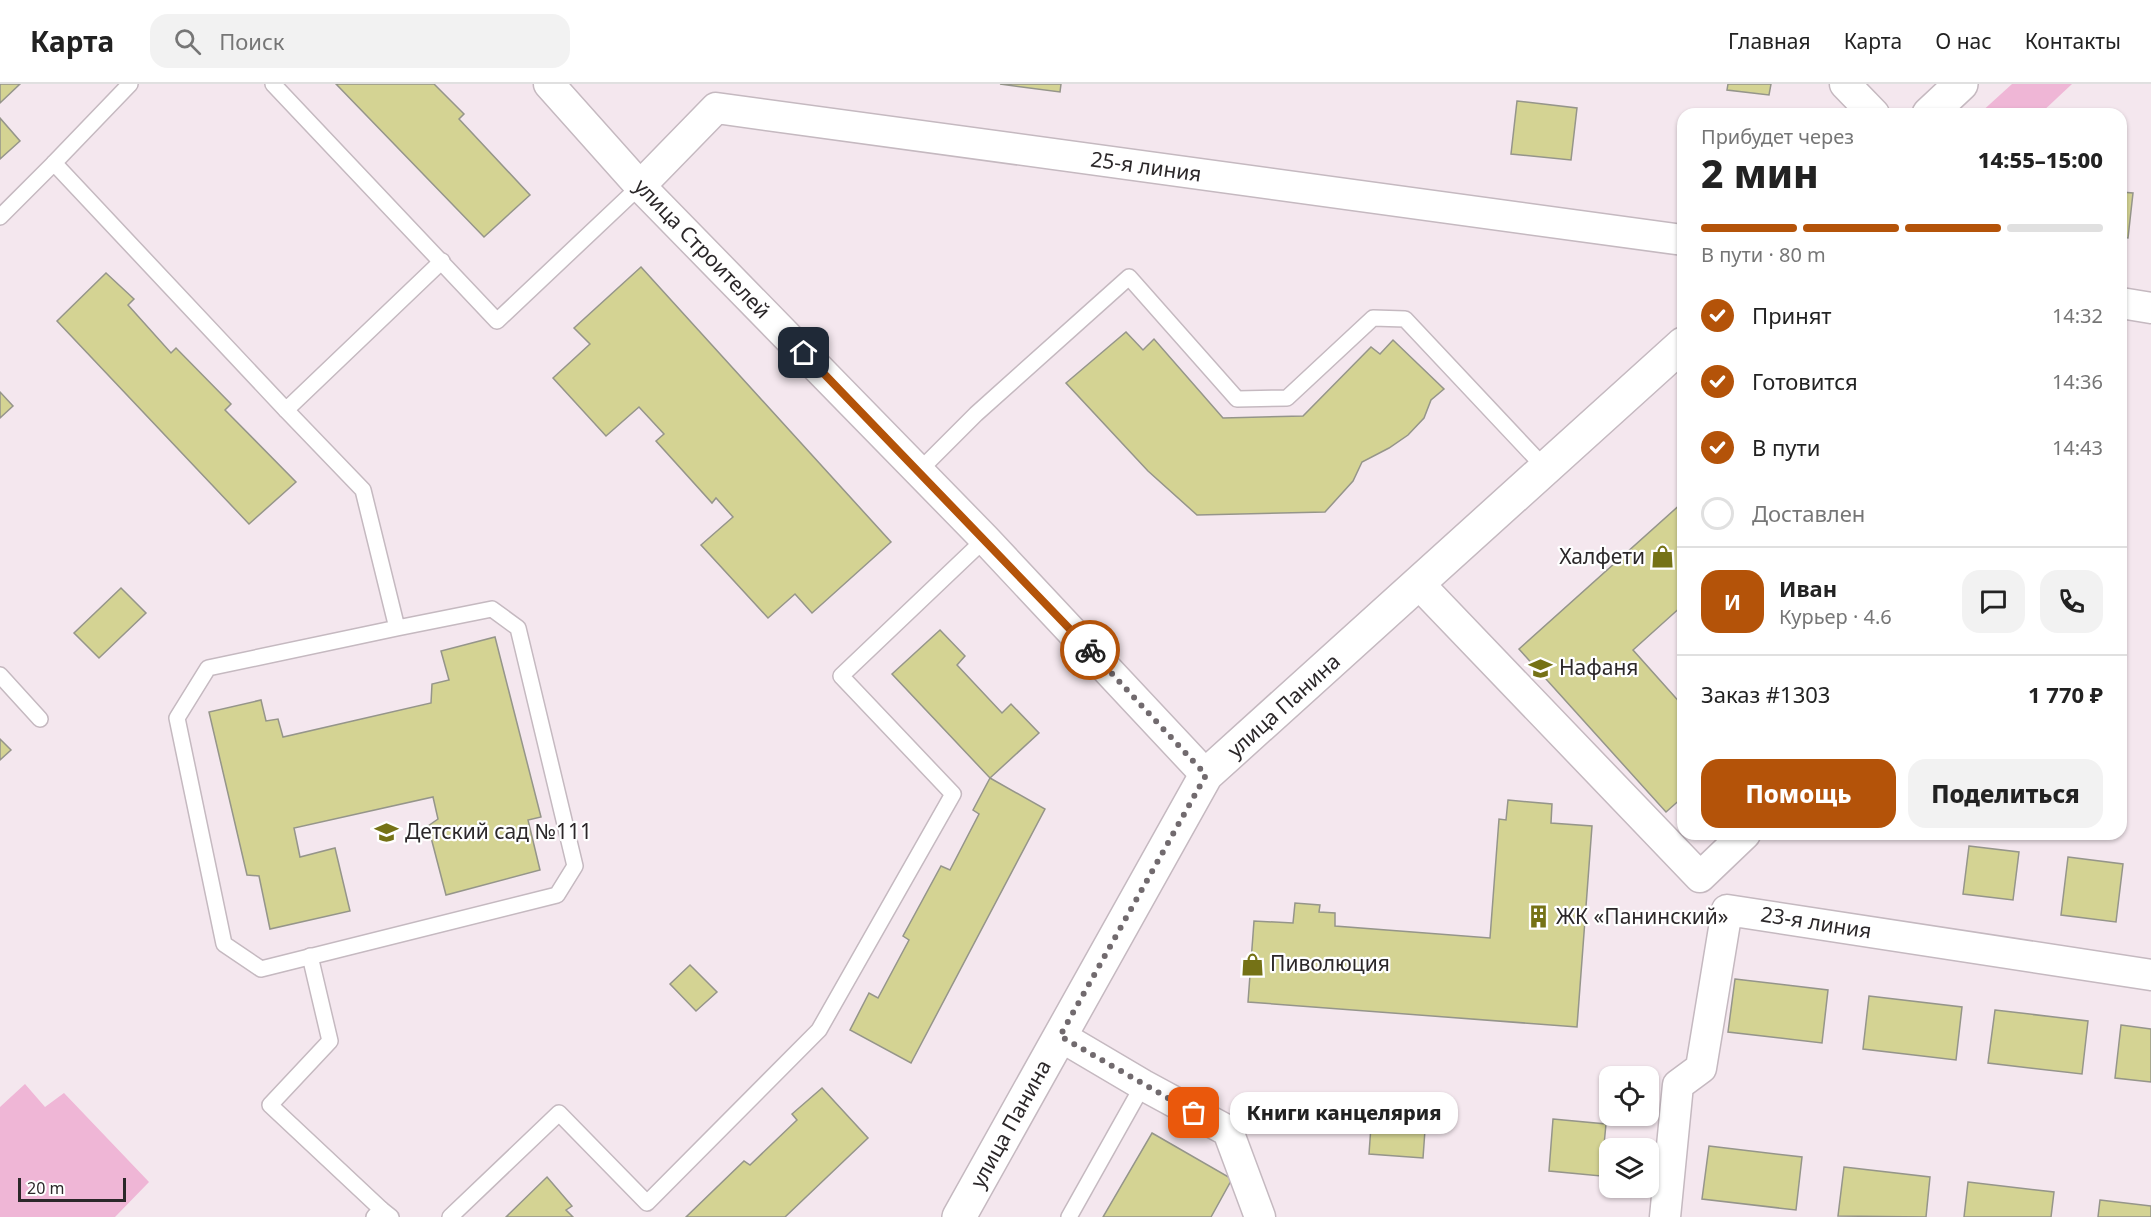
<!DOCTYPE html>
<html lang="ru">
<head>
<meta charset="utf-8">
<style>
	body { margin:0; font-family:"Noto Sans",sans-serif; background:#f2f2f2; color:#222; height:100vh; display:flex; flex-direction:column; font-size:22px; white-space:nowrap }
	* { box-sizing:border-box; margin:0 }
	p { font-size:20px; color:#767676 }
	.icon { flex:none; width:33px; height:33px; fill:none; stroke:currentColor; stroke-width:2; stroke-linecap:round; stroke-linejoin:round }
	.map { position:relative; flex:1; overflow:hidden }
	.side { position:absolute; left:1677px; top:24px; width:450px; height:732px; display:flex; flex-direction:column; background:#fff; border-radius:18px; box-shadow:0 2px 4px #0004 }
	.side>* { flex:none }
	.fabs { position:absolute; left:1599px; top:982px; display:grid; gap:12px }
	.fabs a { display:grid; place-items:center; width:60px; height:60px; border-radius:12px; background:#fff; box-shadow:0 2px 4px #0004; font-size:30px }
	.scale { position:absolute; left:18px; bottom:15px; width:108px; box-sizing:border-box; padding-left:6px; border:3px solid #2b2729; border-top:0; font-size:16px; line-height:21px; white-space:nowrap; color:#2b2729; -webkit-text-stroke:4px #fff; paint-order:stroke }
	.pin { position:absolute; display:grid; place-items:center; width:51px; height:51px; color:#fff; margin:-26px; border-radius:12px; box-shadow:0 3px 9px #0006 }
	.courier { position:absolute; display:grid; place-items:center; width:60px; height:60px; margin:-30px; border:4px solid #b45309; border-radius:50%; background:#fff; color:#222; box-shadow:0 2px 8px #0007 }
	.bubble { position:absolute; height:42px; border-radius:18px; background:#fff; box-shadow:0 2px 4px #0004; font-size:20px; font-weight:800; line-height:42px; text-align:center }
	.head em { font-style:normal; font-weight:800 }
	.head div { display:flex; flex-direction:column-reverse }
	.head { display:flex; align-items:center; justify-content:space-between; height:102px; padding:0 24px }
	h1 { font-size:39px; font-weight:800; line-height:45px }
	.bar { display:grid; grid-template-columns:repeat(4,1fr); gap:9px 6px; align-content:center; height:72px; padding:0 24px }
	.bar i { height:8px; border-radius:4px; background:#e0e0e0 }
	.bar .selected { background:#b45309 }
	.bar p { grid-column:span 4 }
	.line { display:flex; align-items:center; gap:15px; padding:0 24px; border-top:2px solid #e0e0e0 }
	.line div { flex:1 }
	.round { display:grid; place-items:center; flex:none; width:63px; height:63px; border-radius:18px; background:#f2f2f2 }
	ol { padding:0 24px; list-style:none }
	li { display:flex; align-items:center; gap:18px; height:66px }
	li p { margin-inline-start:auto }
	li .icon { padding:6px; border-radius:50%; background:#b45309; color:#fff; stroke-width:4 }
	li:last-child { color:#767676 }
	li i { width:33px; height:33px; border:3px solid #e0e0e0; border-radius:50% }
	.primary-button { display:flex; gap:12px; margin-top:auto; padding:12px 24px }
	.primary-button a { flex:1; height:69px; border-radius:18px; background:#b45309; color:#fff; font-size:24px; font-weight:800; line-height:69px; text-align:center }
	.primary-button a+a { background:#f2f2f2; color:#222 }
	header { display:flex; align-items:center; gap:36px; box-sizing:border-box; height:84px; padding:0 30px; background:#fff; border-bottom:2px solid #e0e0e0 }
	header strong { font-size:28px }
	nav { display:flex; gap:33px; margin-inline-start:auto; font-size:21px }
	.search { width:420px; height:54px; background:#f2f2f2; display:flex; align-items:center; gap:15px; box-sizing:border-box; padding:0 21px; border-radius:18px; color:#767676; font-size:22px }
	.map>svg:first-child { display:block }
	.green { fill:#efb6d6 }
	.building { fill:#d4d393; stroke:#95958a; stroke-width:1.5 }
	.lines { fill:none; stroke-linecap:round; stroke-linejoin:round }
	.service-casing { stroke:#c5b9c0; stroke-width:18 }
	.minor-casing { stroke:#c5b9c0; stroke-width:33 }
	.tertiary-casing { stroke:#c5b9c0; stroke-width:36 }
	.service { stroke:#fff; stroke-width:15 }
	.minor { stroke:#fff; stroke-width:30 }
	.tertiary { stroke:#fff; stroke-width:33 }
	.done { stroke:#716a6e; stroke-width:6; stroke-dasharray:0 10.8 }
	.route { stroke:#b45309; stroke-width:8 }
	.labels { text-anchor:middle; stroke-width:4.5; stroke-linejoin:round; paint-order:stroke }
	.street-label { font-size:21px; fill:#2b2729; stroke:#fff }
	.poi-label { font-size:21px; fill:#2b2729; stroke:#fff; text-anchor:start }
</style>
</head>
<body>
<header>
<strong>Карта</strong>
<div class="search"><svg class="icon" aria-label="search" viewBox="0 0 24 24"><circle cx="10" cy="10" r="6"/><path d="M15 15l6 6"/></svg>Поиск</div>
<nav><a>Главная</a><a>Карта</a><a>О нас</a><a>Контакты</a></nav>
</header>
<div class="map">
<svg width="2151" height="1133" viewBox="0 0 2151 1133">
	<rect width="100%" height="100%" fill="#f4e7ee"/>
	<!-- green -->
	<g class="green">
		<polygon points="2012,0 2072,0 2040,30 1979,30"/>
		<polygon points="25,1000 45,1023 64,1009 149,1098 115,1133 0,1133 0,1023"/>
	</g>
	<!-- building -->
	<g class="building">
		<polygon points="0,0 20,0 0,19"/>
		<polygon points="336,0 434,0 464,30 459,35 530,111 484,153"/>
		<polygon points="1000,0 1061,0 1060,8"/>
		<polygon points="1728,0 1771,0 1769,11 1727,6"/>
		<polygon points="1517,17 1577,24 1571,76 1511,70"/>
		<polygon points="0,34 20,57 0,75"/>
		<polygon points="2121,108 2133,109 2128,154 2121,153"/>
		<polygon points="641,183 891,458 812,529 795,510 768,534 701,461 733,433 716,414 712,419 656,357 664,350 639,323 606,352 553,294 590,260 574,244"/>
		<polygon points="106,189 134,215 128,221 171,269 176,264 231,320 225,326 296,398 249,440 57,237"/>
		<polygon points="1126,248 1143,266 1154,255 1223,334 1303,332 1371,263 1380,270 1393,256 1444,305 1431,316 1424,334 1408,351 1389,364 1362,378 1353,397 1325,428 1197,431 1148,387 1066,299"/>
		<polygon points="0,308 13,322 0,334"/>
		<polygon points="1683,418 1683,521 1633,566 1683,622 1683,713 1666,728 1519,565"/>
		<polygon points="121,504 146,529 99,574 74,549"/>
		<polygon points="940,546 965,572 957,581 1002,629 1011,620 1039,649 990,694 892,590"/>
		<polygon points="495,553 541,733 528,736 540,786 446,811 428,742 438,735 433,713 294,744 300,773 335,764 350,827 270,845 259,792 247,791 209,628 261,616 266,637 278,635 283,653 431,619 432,600 449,596 441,567"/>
		<polygon points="0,655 11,666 0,676"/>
		<polygon points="990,694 1045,725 911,979 850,946 869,909 878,914 909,856 903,852 941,782 950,786 979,730 973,726"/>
		<polygon points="1508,716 1552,720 1551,739 1592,742 1577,943 1248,918 1254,837 1293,839 1295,819 1320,821 1319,828 1335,829 1335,842 1490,854 1499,735 1506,736"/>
		<polygon points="1969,762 2019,768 2013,816 1963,810"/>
		<polygon points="2068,773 2123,780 2116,838 2061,831"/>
		<polygon points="690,881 717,908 696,927 670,900"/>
		<polygon points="1735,895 1828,906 1822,959 1728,948"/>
		<polygon points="1869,912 1962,923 1956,976 1863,965"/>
		<polygon points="1995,926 2088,937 2082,990 1988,979"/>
		<polygon points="2121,941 2151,945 2151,998 2115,994"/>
		<polygon points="822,1004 868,1054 785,1133 686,1133 744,1077 750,1081 797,1036 792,1030"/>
		<polygon points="1373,1014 1427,1018 1423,1074 1369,1070"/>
		<polygon points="1553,1035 1606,1040 1601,1092 1549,1087"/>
		<polygon points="1152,1049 1232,1095 1211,1133 1103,1133"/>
		<polygon points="1709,1062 1802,1073 1796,1126 1702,1115"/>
		<polygon points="1844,1083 1930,1093 1926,1133 1838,1132"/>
		<polygon points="547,1093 572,1122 566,1126 573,1133 506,1133"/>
		<polygon points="1968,1098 2054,1108 2051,1133 1964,1133"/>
		<polygon points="2100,1116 2151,1122 2151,1133 2098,1133"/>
	</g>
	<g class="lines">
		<defs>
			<g id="service">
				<polyline points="273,0 497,237 640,102"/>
				<polyline points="54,79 130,0"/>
				<polyline points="0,133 54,79 286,326 442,177"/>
				<polyline points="286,326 363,406 397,544 492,525 518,544 575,782 557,811 261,885 224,860 177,634 208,584 397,544"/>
				<polyline points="919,387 976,330 1129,193 1237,315 1287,314 1373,234 1405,235 1546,385"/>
				<polyline points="0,591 40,635"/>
				<polyline points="310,872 330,957 270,1021 381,1125"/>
				<polyline points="374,1133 381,1125 391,1133"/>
				<polyline points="450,1133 559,1029 647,1119 819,946 953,710 841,592 985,455"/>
				<polyline points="1069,1133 1143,1001"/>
			</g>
			<g id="minor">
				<polyline points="549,0 640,102 985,455 1206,691"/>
				<polyline points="1845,0 1874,30"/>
				<polyline points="640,102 716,24 1683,156"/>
				<polyline points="2121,219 2151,224"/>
				<polyline points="1419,500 1700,793 1745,750"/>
				<polyline points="1060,952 1143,1001 1228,1047 1260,1133"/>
				<polyline points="1665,1133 1678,1001 1701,984 1727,826 2151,891"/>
			</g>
			<g id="tertiary">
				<polyline points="1929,30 1961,0"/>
				<polyline points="959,1133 1206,691 1683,260"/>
			</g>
		</defs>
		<!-- service casing -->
		<use href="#service" class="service-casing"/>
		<!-- minor casing -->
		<use href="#minor" class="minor-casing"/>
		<!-- tertiary casing -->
		<use href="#tertiary" class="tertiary-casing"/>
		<!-- service -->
		<use href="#service" class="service"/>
		<!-- minor -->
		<use href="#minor" class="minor"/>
		<!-- tertiary -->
		<use href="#tertiary" class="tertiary"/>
	</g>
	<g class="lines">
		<!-- done -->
		<polyline class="done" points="1090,566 1206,691 1060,952 1194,1029"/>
		<!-- route -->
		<polyline class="route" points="804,269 1090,566"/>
	</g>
	<!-- icons -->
	<defs>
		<symbol id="shop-bare" viewBox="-9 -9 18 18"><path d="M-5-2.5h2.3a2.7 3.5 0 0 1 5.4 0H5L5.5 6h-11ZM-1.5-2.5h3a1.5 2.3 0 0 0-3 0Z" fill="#757216" stroke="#fff" stroke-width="2.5" paint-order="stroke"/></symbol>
		<symbol id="school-bare" viewBox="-9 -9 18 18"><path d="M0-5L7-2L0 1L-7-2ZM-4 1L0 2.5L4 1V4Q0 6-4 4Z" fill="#757216" stroke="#fff" stroke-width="2.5" paint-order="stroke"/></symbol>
		<symbol id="building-bare" viewBox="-9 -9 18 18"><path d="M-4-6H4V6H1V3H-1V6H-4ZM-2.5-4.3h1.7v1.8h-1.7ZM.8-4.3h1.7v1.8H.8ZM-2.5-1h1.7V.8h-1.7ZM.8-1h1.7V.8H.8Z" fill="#757216" stroke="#fff" stroke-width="2.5" paint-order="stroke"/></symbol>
	</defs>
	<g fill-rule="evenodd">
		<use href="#shop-bare" x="1646" y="456" width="33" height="33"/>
		<use href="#school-bare" x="1524" y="568" width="33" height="33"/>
		<use href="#school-bare" x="370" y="732" width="33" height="33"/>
		<use href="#building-bare" x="1522" y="816" width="33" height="33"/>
		<use href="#shop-bare" x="1236" y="864" width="33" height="33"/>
	</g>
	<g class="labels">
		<!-- street labels -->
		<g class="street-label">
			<text transform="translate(1146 83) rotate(8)" y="7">25-я линия</text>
			<text transform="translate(702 165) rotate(46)" y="7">улица Строителей</text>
			<text transform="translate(1284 622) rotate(-42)" y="7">улица Панина</text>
			<text transform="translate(1816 839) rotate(9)" y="7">23-я линия</text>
			<text transform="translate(1011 1040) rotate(-61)" y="7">улица Панина</text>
		</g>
		<!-- poi labels -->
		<g class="poi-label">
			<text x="1645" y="480" text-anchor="end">Халфети</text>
			<text x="1559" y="591">Нафаня</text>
			<text x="405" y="755">Детский сад №111</text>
			<text x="1556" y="840">ЖК «Панинский»</text>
			<text x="1270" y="887">Пиволюция</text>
		</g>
	</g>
</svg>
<div class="fabs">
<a><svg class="icon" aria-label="locate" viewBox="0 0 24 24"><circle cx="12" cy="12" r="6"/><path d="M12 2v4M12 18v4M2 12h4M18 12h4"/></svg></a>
<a><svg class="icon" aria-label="layers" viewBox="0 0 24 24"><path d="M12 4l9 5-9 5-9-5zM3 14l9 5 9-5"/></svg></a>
</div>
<div class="scale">20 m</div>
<div class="pin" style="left:1194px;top:1029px;background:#ea580c"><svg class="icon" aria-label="bag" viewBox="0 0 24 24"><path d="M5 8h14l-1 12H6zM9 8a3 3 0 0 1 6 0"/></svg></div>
<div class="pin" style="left:804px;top:269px;background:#1f2937"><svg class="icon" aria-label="home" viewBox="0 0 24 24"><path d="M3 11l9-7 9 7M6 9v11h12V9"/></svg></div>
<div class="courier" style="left:1090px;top:566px"><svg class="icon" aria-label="bike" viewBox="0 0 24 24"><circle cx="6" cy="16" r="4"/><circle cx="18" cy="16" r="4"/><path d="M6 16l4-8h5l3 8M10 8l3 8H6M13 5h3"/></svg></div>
<div class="bubble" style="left:1230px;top:1008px;width:228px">Книги канцелярия</div>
<section class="side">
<div class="head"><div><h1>2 мин</h1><p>Прибудет через</p></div><em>14:55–15:00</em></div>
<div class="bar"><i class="selected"></i><i class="selected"></i><i class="selected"></i><i></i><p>В пути · 80 m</p></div>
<ol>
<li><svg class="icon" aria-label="check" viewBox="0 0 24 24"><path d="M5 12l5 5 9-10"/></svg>Принят<p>14:32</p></li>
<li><svg class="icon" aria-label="check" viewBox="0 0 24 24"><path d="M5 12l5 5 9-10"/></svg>Готовится<p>14:36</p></li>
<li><svg class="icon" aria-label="check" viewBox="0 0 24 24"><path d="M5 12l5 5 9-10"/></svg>В пути<p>14:43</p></li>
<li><i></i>Доставлен</li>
</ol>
<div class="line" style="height:108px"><b class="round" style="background:#b45309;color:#fff">И</b><div><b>Иван</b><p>Курьер · 4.6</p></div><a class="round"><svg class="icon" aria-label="chat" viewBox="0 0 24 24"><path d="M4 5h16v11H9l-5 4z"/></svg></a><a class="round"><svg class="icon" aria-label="phone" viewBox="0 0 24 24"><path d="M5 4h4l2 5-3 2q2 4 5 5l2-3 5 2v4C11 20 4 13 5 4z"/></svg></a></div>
<div class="line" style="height:78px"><div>Заказ #1303</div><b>1 770 ₽</b></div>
<div class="primary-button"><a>Помощь</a><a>Поделиться</a></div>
</section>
</div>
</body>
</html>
